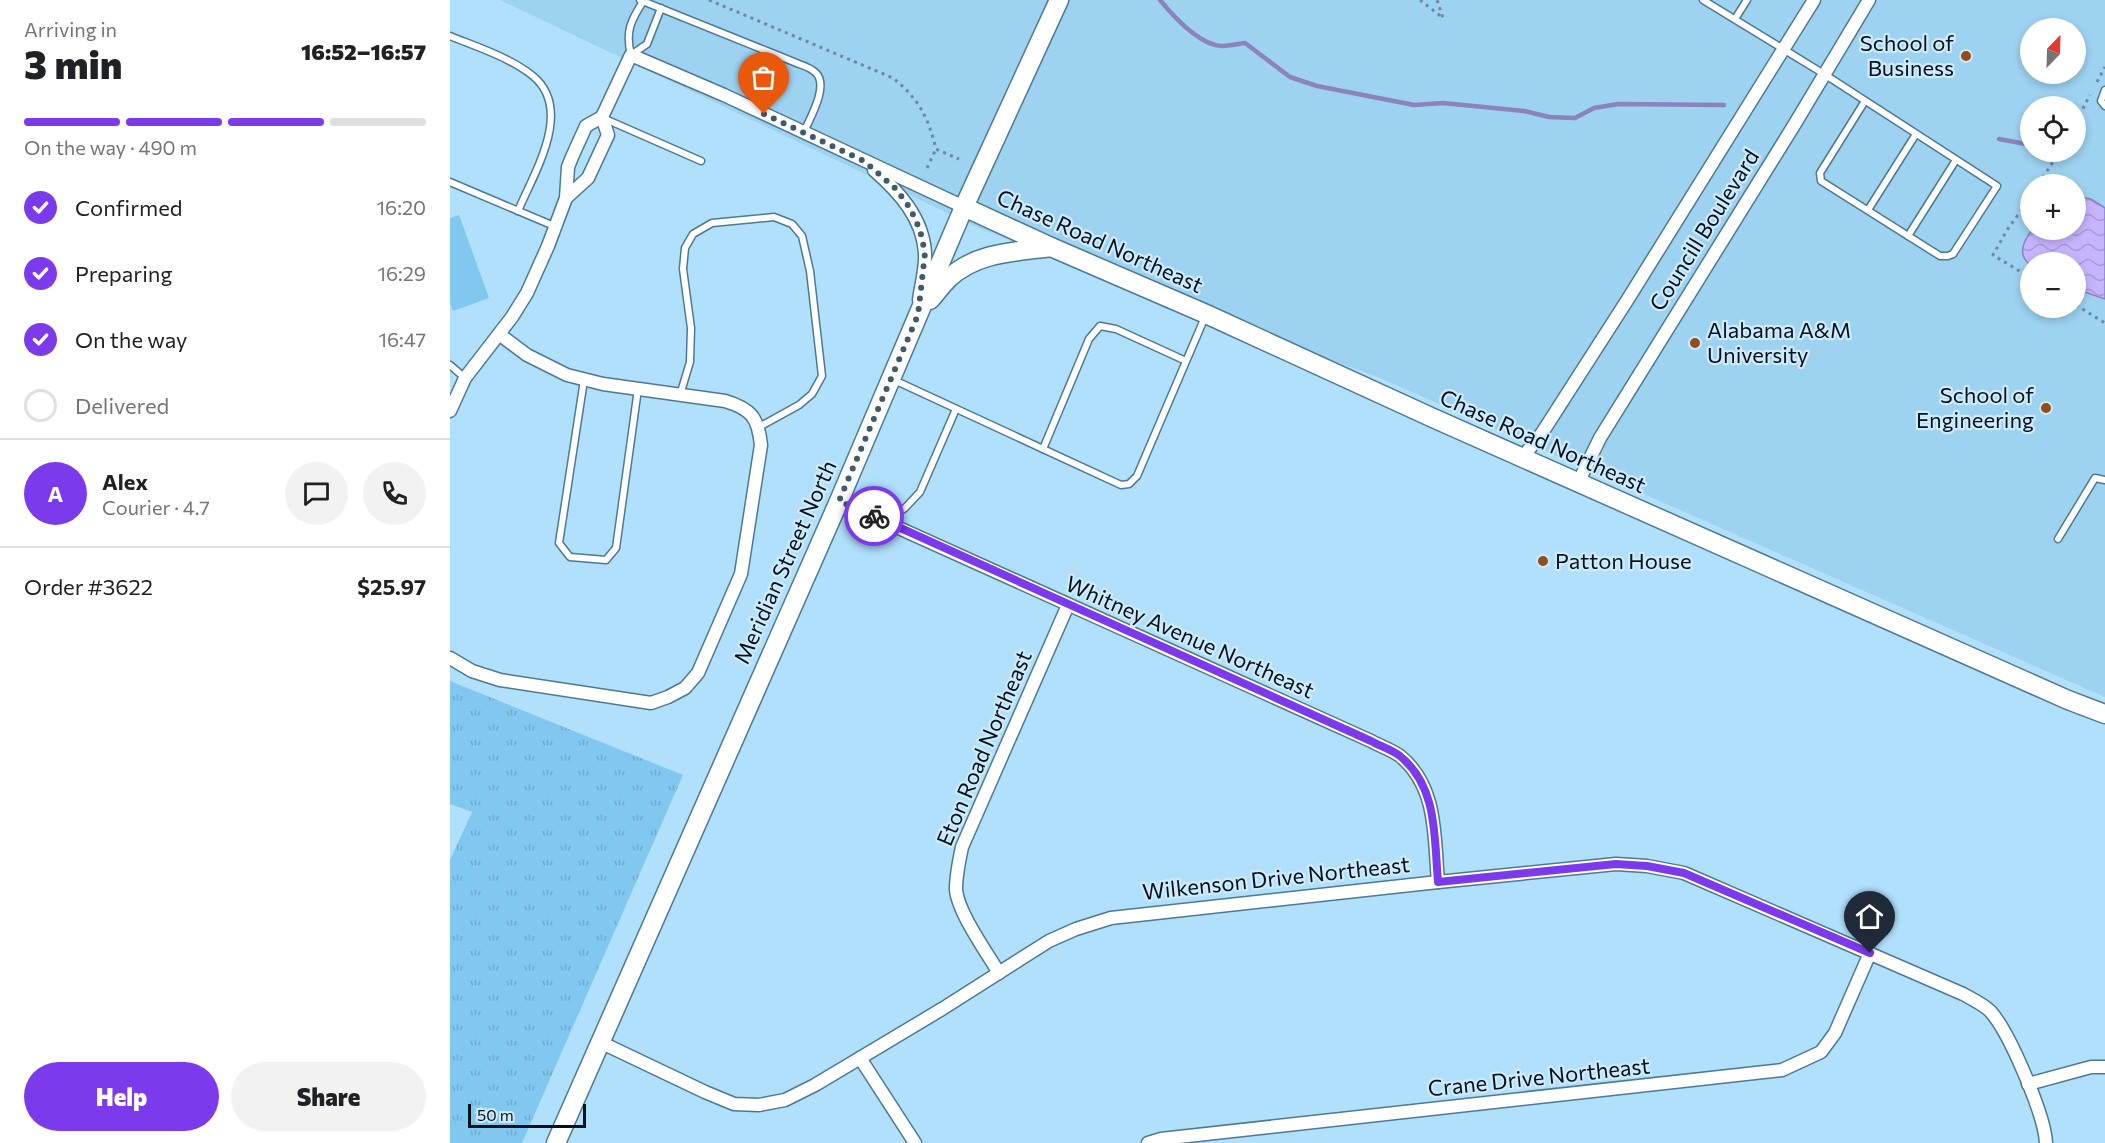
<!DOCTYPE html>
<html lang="en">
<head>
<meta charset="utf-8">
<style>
	body { margin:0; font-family:Commissioner,sans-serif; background:#f2f2f2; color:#202124; height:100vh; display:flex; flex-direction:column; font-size:22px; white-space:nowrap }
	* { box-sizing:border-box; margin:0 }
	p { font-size:20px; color:#757577 }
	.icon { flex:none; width:33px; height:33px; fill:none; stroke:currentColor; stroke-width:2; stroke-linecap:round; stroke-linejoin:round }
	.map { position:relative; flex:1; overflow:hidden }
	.side { display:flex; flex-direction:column; background:#fff; width:450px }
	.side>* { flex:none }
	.needle { width:39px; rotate:23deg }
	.fabs { position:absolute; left:1570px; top:18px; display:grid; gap:12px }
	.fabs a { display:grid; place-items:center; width:66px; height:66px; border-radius:50%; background:#fff; box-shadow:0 3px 9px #0003; font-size:30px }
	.scale { position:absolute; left:18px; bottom:15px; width:118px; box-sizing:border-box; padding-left:6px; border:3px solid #02121c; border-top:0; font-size:16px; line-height:21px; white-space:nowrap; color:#02121c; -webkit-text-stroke:4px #ceeafb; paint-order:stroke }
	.pin { position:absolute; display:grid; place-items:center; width:51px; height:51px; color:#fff; margin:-62px -26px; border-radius:50% 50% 50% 0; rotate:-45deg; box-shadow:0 0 6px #0007 }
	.pin .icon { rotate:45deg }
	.courier { position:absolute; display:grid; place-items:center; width:60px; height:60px; margin:-30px; border:4px solid #7c3aed; border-radius:50%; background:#fff; color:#222; box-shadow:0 2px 8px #0007 }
	.head em { font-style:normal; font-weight:800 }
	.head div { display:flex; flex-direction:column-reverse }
	.head { display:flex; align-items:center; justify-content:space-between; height:102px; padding:0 24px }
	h1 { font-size:39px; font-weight:800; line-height:45px }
	.bar { display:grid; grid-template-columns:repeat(4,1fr); gap:9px 6px; align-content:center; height:72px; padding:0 24px }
	.bar i { height:8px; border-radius:4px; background:#e0e0e0 }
	.bar .active { background:#7c3aed }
	.bar p { grid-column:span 4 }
	.line { display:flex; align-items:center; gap:15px; padding:0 24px; border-top:2px solid #e0e0e0 }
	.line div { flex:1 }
	.round { display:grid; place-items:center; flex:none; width:63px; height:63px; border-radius:32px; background:#f2f2f2 }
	ol { padding:0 24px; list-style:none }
	li { display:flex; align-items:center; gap:18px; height:66px }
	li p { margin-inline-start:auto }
	li .icon { padding:6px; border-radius:50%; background:#7c3aed; color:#fff; stroke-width:4 }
	li:last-child { color:#757577 }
	li i { width:33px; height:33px; border:3px solid #e0e0e0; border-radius:50% }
	.primary-button { display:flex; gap:12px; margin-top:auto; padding:12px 24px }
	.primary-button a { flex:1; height:69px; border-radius:36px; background:#7c3aed; color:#fff; font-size:24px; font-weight:800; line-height:69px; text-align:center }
	.primary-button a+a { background:#f2f2f2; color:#202124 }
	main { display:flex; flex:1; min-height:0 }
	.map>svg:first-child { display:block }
	.built { fill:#9dd2f1; fill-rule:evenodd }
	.grass { fill:url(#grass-tufts) }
	.green { fill:#81c8f0 }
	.water { fill:url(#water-waves); stroke:#8b83ba; stroke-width:1.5 }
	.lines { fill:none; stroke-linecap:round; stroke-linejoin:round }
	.stream { stroke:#8b83ba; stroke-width:4.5 }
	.lane-casing { stroke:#4d7992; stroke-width:9 }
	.street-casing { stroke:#4d7992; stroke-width:15 }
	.secondary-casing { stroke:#4d7992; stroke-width:21 }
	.path { stroke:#698ba0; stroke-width:3; stroke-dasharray:3 4.5; stroke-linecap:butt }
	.lane { stroke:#fff; stroke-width:6 }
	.street { stroke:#fff; stroke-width:12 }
	.secondary { stroke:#fff; stroke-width:18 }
	.done { stroke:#3f5a6a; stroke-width:6; stroke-dasharray:0 10.8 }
	.route { stroke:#7c3aed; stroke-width:8 }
	.poi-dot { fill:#8f4e1a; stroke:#ceeafb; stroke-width:2 }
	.labels { text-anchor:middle; stroke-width:4.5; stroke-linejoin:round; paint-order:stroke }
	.poi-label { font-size:22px; fill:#02121c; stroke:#ceeafb; text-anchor:end }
	.street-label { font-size:22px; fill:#02121c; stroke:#ceeafb }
</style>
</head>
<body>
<main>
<section class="side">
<div class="head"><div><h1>3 min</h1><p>Arriving in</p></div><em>16:52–16:57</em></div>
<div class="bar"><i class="active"></i><i class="active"></i><i class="active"></i><i></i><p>On the way · 490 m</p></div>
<ol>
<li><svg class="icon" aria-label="check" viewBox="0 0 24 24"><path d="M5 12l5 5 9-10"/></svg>Confirmed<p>16:20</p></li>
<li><svg class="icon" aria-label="check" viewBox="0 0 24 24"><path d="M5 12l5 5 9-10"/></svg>Preparing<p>16:29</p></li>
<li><svg class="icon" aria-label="check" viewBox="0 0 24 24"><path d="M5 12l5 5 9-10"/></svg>On the way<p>16:47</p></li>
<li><i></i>Delivered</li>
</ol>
<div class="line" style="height:108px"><b class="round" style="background:#7c3aed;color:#fff">A</b><div><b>Alex</b><p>Courier · 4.7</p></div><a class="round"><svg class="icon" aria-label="chat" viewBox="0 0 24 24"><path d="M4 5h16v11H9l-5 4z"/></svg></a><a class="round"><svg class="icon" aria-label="phone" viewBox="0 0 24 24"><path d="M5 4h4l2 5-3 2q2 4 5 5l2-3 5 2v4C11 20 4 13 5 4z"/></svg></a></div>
<div class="line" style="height:78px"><div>Order #3622</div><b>$25.97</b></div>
<div class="primary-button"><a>Help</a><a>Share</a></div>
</section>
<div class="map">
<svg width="1655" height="1143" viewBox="0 0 1655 1143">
	<defs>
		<pattern id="grass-tufts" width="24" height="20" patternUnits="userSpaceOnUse" patternTransform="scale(1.5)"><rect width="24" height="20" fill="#81c8f0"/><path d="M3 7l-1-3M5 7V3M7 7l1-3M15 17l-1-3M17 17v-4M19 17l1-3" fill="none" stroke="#6eabcd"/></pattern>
		<pattern id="water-waves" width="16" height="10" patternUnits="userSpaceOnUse" patternTransform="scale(1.5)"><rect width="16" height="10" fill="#c6b4fe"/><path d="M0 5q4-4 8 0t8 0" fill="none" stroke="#a89ad9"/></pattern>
	</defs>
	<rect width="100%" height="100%" fill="#b1e0fc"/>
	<!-- built -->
	<path class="built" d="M50,0H1655V697L930,378L531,229ZM1581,28H1626V74H1581ZM1581,106H1626V152H1581ZM1581,184H1626V230H1581ZM1581,262H1626V308H1581Z"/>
	<!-- grass -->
	<polygon class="grass" points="0,681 233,775 72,1143 0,1143 0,860 22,812 0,804"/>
	<!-- green -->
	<polygon class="green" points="9,215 39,298 3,311 0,303 0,218"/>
	<!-- water -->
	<path class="water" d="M1626,196L1641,199L1655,208V299L1626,289V262H1581V265C1566,256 1574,240 1582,230H1626Z"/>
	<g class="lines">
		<!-- stream -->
		<g class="stream">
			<path d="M710,0C724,17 748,44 771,46C779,46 787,44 795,43L840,77L867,86L964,105L993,103L1074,111L1099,117L1125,118L1144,108L1168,104L1274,105"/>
			<polyline points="1549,139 1581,145"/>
		</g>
		<defs>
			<g id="lane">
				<path d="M190,0L349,64C355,66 362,69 366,73C379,86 360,118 354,132"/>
				<path d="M194,0C181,20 175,31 181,55L197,44L211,8"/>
				<polyline points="1253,0 1374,74 1547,186 1503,254 1498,256 1490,256 1371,181 1370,173 1415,101"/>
				<polyline points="1285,19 1297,0"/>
				<path d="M0,36C27,47 59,57 83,76C124,110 84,173 68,211"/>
				<polyline points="1655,90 1651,101 1655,106"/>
				<polyline points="153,118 251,161"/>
				<polyline points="0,182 104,226"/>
				<polyline points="1418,210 1466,134"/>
				<polyline points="1458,236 1506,160"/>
				<polyline points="0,365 15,378"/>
				<polyline points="134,380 109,543 120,557 156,560 166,548 188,389"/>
				<polyline points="444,380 671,485 679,484 687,476 755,317"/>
				<polyline points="230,395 240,362 241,328 233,269 235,248 243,234 262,223 324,217 342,224 352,236 360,271 372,376 362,394 349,405 309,427"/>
				<polyline points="593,449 639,339 650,326 666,329 736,361"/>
				<polyline points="435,521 455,508 470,492 506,409"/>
				<polyline points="1608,539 1645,478 1655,480"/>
			</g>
			<g id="street">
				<polyline points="152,117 181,55 274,95 514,207"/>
				<path d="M424,170C449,192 473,218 475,253C476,268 471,285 469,300"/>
				<polyline points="116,198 138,178 158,135 152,117"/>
				<polyline points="0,411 15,378 62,317 77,293 98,246 116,198 118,167 122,157 136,126 152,117"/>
				<polyline points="1072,458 1092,433 1178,299 1364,0"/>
				<polyline points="1128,483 1150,438 1346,122 1419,0"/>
				<path d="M389,501L921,741C930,746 942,750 950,756C988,787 984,837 988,882"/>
				<path d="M0,658L22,671L50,680L201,703L218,697L235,688L248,673L291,574L311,445C308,418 302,409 275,401L153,384L117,375L77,355L49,334"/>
				<path d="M549,973C537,953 507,911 506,889C506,875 509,861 512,847L618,605"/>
				<path d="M150,1042L255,1092L284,1104L309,1105L335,1100L365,1085L492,1009L599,941L626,929L661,918L988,882L1166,864L1197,866L1234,873L1513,994C1522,999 1533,1004 1540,1011C1559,1031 1595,1116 1596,1143"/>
				<polyline points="410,1058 465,1143"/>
				<polyline points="1578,1084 1641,1067 1655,1067"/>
				<polyline points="698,1143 711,1139 1332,1070 1371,1052 1385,1033 1420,953"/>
			</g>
			<g id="secondary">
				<polyline points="514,207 601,247 756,314 983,418 1618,700 1655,714"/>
				<path d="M480,300C486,293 492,285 499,278C527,252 565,252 601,247"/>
				<polyline points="106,1143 389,501 514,207 609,0"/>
			</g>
		</defs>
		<!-- lane casing -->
		<use href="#lane" class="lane-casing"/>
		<!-- street casing -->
		<use href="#street" class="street-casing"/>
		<!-- secondary casing -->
		<use href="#secondary" class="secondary-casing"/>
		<!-- path -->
		<g class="path">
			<path d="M259,0L443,78C469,99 478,117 486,149L509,159"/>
			<polyline points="970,0 993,18 987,0"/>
			<polyline points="1647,82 1655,67"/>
			<polyline points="1626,122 1640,95"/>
			<polyline points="477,168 486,149"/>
			<polyline points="1589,184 1609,152"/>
			<polyline points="1581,197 1557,230 1543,255 1581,278"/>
			<polyline points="1626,305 1655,323"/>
		</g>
		<!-- lane -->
		<use href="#lane" class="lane"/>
		<!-- street -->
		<use href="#street" class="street"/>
		<!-- secondary -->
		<use href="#secondary" class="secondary"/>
	</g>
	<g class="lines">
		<!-- done -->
		<polyline class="done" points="314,114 414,161 446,189 460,208 470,230 475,253 468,315 389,501 424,516"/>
		<!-- route -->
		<path class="route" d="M424,516L921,741C930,746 942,750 950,756C988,787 984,837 988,882L1166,864L1197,866L1234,873L1420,953"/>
	</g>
	<!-- markers -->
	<g class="poi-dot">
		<circle cx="1516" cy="56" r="6"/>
		<circle cx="1245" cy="343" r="6"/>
		<circle cx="1596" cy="408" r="6"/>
		<circle cx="1093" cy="561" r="6"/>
	</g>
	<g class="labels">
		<!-- poi labels -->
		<g class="poi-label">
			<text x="1504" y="51">School of<tspan x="1504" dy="25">Business</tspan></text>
			<text x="1257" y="338" text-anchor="start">Alabama A&amp;M<tspan x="1257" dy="25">University</tspan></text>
			<text x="1584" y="403">School of<tspan x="1584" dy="25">Engineering</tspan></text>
			<text x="1105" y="569" text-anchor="start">Patton House</text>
		</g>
		<!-- street labels -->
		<g class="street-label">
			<text transform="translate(1254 230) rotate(-58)" y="8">Councill Boulevard</text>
			<text transform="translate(650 241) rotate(24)" y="8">Chase Road Northeast</text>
			<text transform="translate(1093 441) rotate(24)" y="8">Chase Road Northeast</text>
			<text transform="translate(335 562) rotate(-66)" y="8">Meridian Street North</text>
			<text transform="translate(740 637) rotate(24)" y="8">Whitney Avenue Northeast</text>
			<text transform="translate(534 748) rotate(-67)" y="8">Eton Road Northeast</text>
			<text transform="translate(826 878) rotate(-6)" y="8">Wilkenson Drive Northeast</text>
			<text transform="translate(1089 1077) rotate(-6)" y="8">Crane Drive Northeast</text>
		</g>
	</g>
</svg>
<div class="fabs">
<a><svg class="needle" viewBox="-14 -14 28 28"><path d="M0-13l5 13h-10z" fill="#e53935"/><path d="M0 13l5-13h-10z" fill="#757577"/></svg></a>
<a><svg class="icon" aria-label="locate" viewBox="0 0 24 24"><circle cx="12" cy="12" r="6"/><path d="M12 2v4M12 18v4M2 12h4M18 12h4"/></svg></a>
<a>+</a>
<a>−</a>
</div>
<div class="scale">50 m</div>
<div class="pin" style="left:314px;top:114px;background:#ea580c"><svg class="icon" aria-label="bag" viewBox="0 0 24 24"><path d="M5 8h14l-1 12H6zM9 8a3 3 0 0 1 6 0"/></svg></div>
<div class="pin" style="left:1420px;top:953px;background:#1f2937"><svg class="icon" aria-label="home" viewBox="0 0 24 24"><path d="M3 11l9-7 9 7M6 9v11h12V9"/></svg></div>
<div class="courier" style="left:424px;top:516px"><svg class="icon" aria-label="bike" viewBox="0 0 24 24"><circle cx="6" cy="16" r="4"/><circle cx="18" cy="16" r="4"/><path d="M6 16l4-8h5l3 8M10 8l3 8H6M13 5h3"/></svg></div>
</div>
</main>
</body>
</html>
